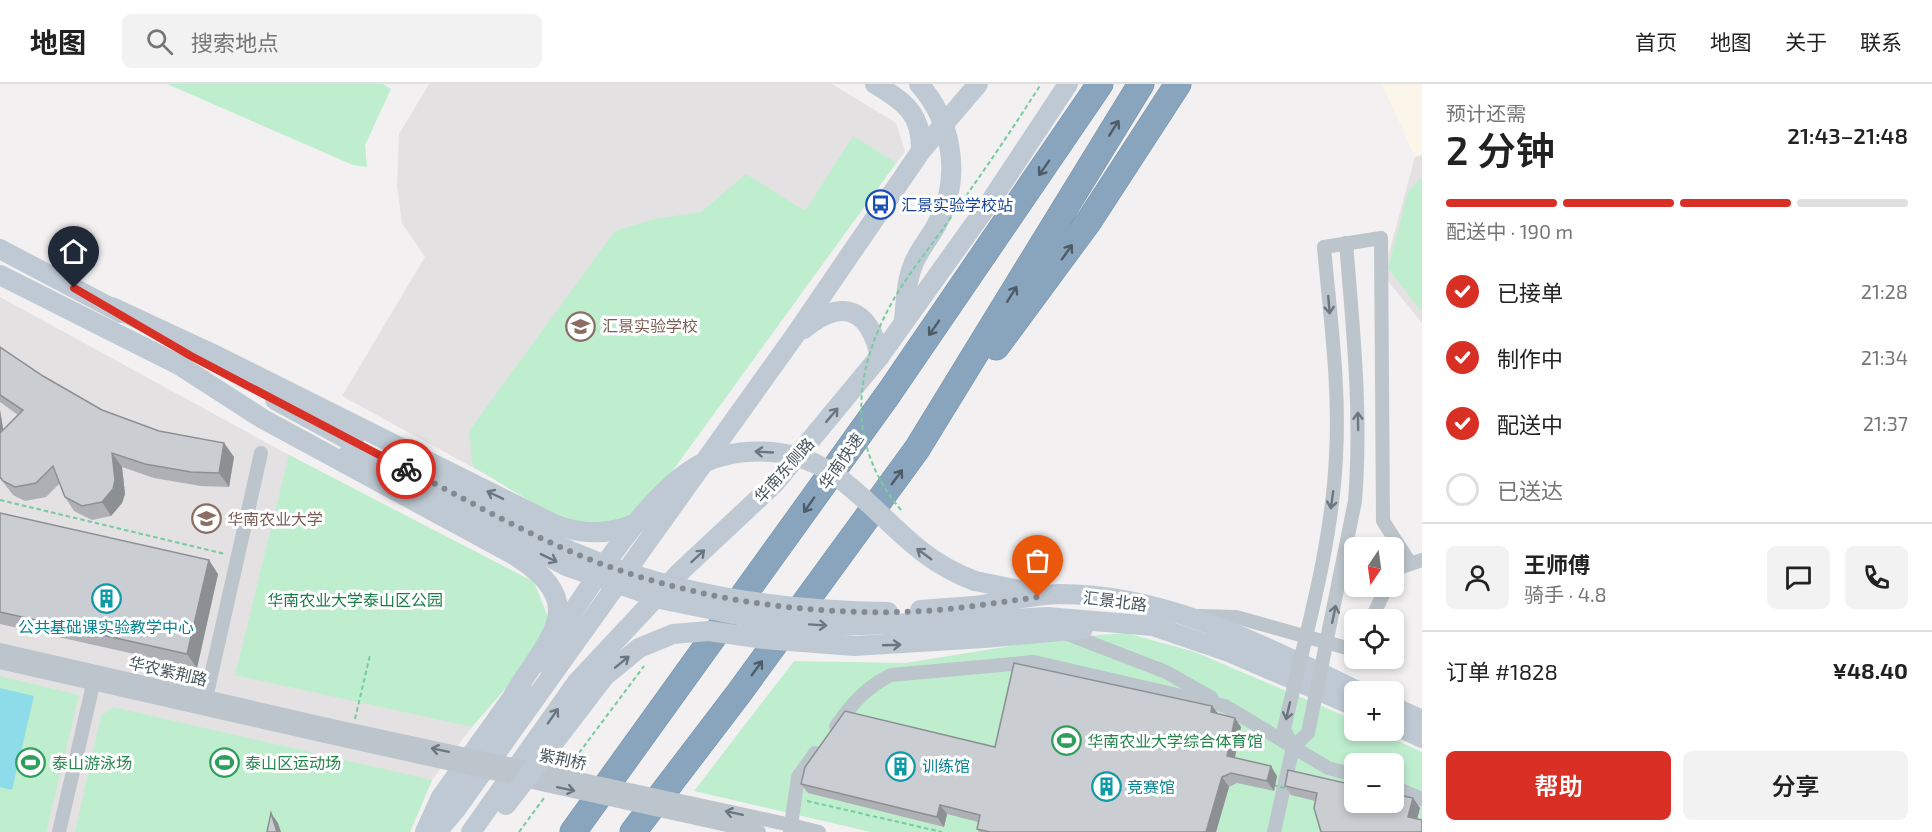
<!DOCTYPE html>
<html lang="zh">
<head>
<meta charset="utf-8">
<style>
	body { margin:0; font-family:"Exo 2","Noto Sans SC",sans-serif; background:#f2f2f2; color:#222; height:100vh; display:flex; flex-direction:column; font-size:22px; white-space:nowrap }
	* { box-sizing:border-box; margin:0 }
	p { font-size:20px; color:#767676 }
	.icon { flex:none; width:33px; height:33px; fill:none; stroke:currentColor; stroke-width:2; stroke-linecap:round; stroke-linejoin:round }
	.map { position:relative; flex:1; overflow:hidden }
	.side { display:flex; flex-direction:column; background:#fff; width:510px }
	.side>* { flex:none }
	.needle { width:39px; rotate:193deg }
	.tools { position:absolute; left:1344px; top:453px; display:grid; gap:12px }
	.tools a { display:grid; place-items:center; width:60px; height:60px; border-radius:9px; background:#fff; box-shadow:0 3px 9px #0003; font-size:30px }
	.pin { position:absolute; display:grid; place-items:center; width:51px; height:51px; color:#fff; margin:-62px -26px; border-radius:50% 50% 50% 0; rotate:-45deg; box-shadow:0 0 6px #0007 }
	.pin .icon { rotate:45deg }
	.courier { position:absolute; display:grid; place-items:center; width:60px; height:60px; margin:-30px; border:4px solid #d93025; border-radius:50%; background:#fff; color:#222; box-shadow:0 2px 8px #0007 }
	.head em { font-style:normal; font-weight:600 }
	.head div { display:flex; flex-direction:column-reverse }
	.head { display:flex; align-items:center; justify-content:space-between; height:102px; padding:0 24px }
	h1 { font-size:39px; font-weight:600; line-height:45px }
	.bar { display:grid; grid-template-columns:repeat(4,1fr); gap:9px 6px; align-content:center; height:72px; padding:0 24px }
	.bar i { height:8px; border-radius:4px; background:#e0e0e0 }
	.bar .on { background:#d93025 }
	.bar p { grid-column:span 4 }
	.line { display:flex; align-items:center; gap:15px; padding:0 24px; border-top:2px solid #e0e0e0 }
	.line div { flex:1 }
	.round { display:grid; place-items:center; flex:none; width:63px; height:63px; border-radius:9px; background:#f2f2f2 }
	ol { padding:0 24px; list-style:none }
	li { display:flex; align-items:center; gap:18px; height:66px }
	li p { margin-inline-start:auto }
	li .icon { padding:6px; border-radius:50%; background:#d93025; color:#fff; stroke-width:4 }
	li:last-child { color:#767676 }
	li i { width:33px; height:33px; border:3px solid #e0e0e0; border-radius:50% }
	.primary-button { display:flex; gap:12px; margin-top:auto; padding:12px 24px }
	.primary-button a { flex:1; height:69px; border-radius:9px; background:#d93025; color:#fff; font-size:24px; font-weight:600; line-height:69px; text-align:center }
	.primary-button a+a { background:#f2f2f2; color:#222 }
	header { display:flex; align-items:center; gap:36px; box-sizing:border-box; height:84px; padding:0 30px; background:#fff; border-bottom:2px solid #e0e0e0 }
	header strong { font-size:28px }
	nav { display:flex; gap:33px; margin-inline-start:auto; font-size:21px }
	.search { width:420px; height:54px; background:#f2f2f2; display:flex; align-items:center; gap:15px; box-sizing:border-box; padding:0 21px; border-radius:9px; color:#767676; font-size:22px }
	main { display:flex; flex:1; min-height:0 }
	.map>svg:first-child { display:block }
	.commercial { fill:#fcf6ea }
	.education { fill:#e3e1e2 }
	.green { fill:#bfeecf; fill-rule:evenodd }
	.water { fill:#8edbea }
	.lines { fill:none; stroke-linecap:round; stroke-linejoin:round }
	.highway-casing { stroke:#7490a9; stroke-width:27 }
	.path { stroke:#78cb9e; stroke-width:2; stroke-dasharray:4.5 3; stroke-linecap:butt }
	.street { stroke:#bcc5cc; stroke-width:14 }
	.secondary { stroke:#bec9d3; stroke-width:20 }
	.highway { stroke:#89a5bd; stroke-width:26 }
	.path-bridge { stroke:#78cb9e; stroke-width:2; stroke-dasharray:4.5 3; stroke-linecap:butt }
	.street-bridge { stroke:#bcc5cc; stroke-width:14 }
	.secondary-bridge { stroke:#bec9d3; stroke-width:20 }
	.wall { fill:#aeb0b5 }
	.shaded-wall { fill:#8d9093 }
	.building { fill:#cacdd2; stroke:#8d9093; stroke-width:1.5 }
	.oneway { stroke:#4e5c67 }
	.oneway2 { stroke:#6b767e }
	.oneway3 { stroke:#6b7780 }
	.done { stroke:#848b90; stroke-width:6; stroke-dasharray:0 10.8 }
	.route { stroke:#d93025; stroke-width:8 }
	.labels { text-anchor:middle; stroke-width:6; stroke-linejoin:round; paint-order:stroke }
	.transit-label { font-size:16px; fill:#164399; stroke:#fff; text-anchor:start }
	.education-label { font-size:16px; fill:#785e54; stroke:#fff; text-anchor:start }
	.street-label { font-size:16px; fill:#48545d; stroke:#fff }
	.park-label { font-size:16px; fill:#1a7d46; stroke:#fff }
	.culture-label { font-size:16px; fill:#0d838f; stroke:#fff; text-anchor:start }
	.leisure-label { font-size:16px; fill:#27864d; stroke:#fff; text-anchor:start }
</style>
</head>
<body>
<header>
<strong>地图</strong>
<div class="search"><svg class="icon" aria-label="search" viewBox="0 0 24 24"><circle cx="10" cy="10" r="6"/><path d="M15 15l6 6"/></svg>搜索地点</div>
<nav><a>首页</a><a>地图</a><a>关于</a><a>联系</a></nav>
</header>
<main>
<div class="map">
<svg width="1422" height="748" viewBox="0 0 1422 748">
	<rect width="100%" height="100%" fill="#f2f0f0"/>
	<!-- commercial -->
	<polygon class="commercial" points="1382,0 1422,0 1422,71 1415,73"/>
	<!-- education -->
	<g class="education">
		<polygon points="429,0 832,0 896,39 905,67 641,430 579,438 551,426 342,312 425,173 402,139 397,102 399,50"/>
		<polygon points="1422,71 1422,239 1383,191 1415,73"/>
		<polygon points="0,213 289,371 534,498 472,643 432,696 410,748 0,748"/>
	</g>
	<!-- green -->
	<g class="green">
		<polygon points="167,0 383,0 391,5 365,61 367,83 353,81"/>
		<path d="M853,52L896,79L641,430C629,433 613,440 600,440C555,439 511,404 473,383L469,347L615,147L654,135L701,128L746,90L805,127Z"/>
		<polygon points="1422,93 1422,228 1388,184 1408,108"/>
		<polygon points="289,371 534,498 548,533 539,566 472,643 235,591"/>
		<path d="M1126,549L1195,568L1354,636V646L1377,647L1422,668V748H871L694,707L794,577L905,579L1059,554ZM1354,680H1394V718H1354Z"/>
		<polygon points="0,592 79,611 46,748 0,748"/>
		<polygon points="113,623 432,696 410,748 75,748 101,632"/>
	</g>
	<!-- water -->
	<polygon class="water" points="0,604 34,612 12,706 0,703"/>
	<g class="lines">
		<defs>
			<g id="highway">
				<polyline points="996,263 1089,137 1178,0"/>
				<polyline points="573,748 889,309 1100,0"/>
				<polyline points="633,748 739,609 917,365 1141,0"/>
			</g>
		</defs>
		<!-- highway casing -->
		<use href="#highway" class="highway-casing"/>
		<!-- path -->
		<g class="path">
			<polyline points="0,416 225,470"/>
			<polyline points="355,635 370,571"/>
			<polyline points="570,681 644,582"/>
			<polyline points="807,717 942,748"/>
			<polyline points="519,748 544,714"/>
		</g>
		<!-- street -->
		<g class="street">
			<polyline points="1324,163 1381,154 1383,437 1410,479"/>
			<polyline points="1394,489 1395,485 1422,476"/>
			<polyline points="1199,532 1236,533 1354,566"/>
			<polyline points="1371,536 1387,502"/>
			<polyline points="1065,549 1166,588 1212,614"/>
			<polyline points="0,566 328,641"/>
			<polyline points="0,578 325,652"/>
			<polyline points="204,623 261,369"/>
			<path d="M836,642C852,620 866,603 891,591L1034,578L1225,622L1328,684L1354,691"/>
			<polyline points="1394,703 1422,715"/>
			<polyline points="791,741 819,748"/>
			<polyline points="59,748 95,592"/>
			<polyline points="790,748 798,693 815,669"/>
			<polyline points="1274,748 1293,663"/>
		</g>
		<!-- secondary -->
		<g class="secondary">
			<path d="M875,0C905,18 922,30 921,67"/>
			<polyline points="0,165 121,229"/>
			<polyline points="0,191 185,284"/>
			<path d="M112,223L213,270L554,440C584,452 614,451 643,436"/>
			<path d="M904,236C906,218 906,198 913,181C919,165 931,153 938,138C962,93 952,37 919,0"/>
			<path d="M804,245C843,213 869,225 880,272"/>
			<path d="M176,279L263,335L514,471C591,519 551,550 514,610"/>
			<polyline points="275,316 354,359"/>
			<polyline points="975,497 1030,508"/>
			<path d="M974,522C1002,518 1032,511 1060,510C1168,510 1265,563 1360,608"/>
			<polyline points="973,537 1047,533 1153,542 1229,568 1354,622"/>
			<polyline points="984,554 1083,545"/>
			<polyline points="1394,623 1422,636"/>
			<polyline points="1394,641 1422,654"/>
			<polyline points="425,748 441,713 522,600"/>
			<polyline points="437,748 457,724 793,254 921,67 978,0"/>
			<polyline points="471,748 577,598 679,489 774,400 880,272 990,118 1068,0"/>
		</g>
		<!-- highway -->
		<use href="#highway" class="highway"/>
		<!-- path-bridge -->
		<g class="path-bridge">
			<path d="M901,426C848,363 852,292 890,222C906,192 930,164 949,136C981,91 1012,46 1041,0"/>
			<polyline points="1273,701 1288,705"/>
		</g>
		<!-- street-bridge -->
		<g class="street-bridge">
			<path d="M1324,163C1330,232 1340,302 1336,372C1332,464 1304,556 1284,645L1293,663L1308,649L1355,417C1362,330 1353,245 1346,159"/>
			<polyline points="328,641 791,741"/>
			<polyline points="325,652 759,748"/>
		</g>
		<!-- secondary-bridge -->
		<g class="secondary-bridge">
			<polyline points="349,369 566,482 665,516 772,538 834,542 973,537"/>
			<path d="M405,384C468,416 531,453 598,478C691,514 788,527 888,528"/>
			<polyline points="920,526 974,522"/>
			<path d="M539,579C578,523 641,411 701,380C723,369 748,366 772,368C796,370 819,379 839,394C889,432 913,474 975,497"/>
			<polyline points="506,721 605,592 639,564 673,550 709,547 764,555 854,562 984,554"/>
		</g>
	</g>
	<!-- wall -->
	<g class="wall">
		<polygon points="0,263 43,292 102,326 159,347 224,359 234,373 229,403 201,402 154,394 122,383 125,410 122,419 111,432 92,436 74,427 65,413 60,399 46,413 25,417 13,411 0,394 0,326 3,346 18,331 0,318"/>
		<polygon points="0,429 218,490 197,584 0,540"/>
		<polygon points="1212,622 1218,630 1241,643 1235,674 1277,692 1274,707 1237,699 1229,703 1216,748 979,748 977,745 978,738 947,730 944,743 808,709 801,700"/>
		<polygon points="1285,702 1413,714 1420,724 1417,735 1315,717 1291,711"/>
	</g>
	<!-- shaded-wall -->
	<g class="shaded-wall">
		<polygon points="0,326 3,344 0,366"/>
		<polygon points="224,359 234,373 229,403 219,389"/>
		<polygon points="112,369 122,383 125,410 122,419 111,432 102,418"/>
		<polygon points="209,476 218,490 197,584 187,570"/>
		<polygon points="1212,622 1219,631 1211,628"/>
		<polygon points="1235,634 1241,643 1233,682 1227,672"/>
		<polygon points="1271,682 1277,692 1274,707 1267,697"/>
		<polygon points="1222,693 1229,703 1216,748 1206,748"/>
		<polygon points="1413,714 1420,724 1415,743 1408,733"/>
		<polygon points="940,721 947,730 944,743 937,733"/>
		<polygon points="271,729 278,739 281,748 277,748"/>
	</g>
	<!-- building -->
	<g class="building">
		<polygon points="0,263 43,292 102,326 159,347 224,359 219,389 191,388 145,380 112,369 115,396 113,405 102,418 82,422 65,413 53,382 36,399 15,403 3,397 0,393 0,349 23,326 0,311"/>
		<polygon points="0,429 209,476 187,570 0,528"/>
		<polygon points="1014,579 1212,622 1211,628 1235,634 1227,672 1271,682 1267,697 1231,689 1222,693 1206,748 990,748 977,745 980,731 940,721 937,733 801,700 805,683 845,627 995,663"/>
		<polygon points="1288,686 1354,701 1354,718 1394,718 1394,710 1413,714 1408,733 1422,736 1422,748 1321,748 1314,724 1317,709 1285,702"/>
		<polygon points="271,729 277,748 267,748"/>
	</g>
	<!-- one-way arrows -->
	<defs><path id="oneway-shaft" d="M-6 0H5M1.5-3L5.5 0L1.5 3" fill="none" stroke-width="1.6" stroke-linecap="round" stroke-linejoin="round" transform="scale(1.5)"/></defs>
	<g class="oneway">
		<use href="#oneway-shaft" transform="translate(1114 44) rotate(-58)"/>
		<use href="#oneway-shaft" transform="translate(1044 84) rotate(125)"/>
		<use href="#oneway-shaft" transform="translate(1067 168) rotate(-55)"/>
		<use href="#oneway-shaft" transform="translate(1012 210) rotate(-58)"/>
		<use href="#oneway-shaft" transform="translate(934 244) rotate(125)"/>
		<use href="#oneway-shaft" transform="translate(897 393) rotate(-54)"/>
		<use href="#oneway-shaft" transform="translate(809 421) rotate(125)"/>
		<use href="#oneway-shaft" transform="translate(757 584) rotate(-54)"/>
	</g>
	<g class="oneway2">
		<use href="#oneway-shaft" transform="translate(1329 221) rotate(85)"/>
		<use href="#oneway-shaft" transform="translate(1358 337) rotate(-91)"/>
		<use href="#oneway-shaft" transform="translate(1332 416) rotate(98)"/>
		<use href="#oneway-shaft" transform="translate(1334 530) rotate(-78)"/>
		<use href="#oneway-shaft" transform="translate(1288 627) rotate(103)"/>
		<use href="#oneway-shaft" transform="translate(440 666) rotate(-168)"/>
		<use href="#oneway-shaft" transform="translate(566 705) rotate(12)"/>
		<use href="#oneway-shaft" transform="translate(734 729) rotate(-168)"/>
	</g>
	<g class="oneway3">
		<use href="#oneway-shaft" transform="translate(832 331) rotate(-50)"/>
		<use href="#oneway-shaft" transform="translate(764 368) rotate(-177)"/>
		<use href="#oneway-shaft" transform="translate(495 411) rotate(-154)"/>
		<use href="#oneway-shaft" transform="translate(924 470) rotate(-144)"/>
		<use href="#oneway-shaft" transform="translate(698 472) rotate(-43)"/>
		<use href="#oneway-shaft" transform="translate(549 474) rotate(26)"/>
		<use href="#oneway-shaft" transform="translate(818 541) rotate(4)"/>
		<use href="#oneway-shaft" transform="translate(892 561) rotate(-2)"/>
		<use href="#oneway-shaft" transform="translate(622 578) rotate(-39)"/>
		<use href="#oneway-shaft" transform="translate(553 632) rotate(-55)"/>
	</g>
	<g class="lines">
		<!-- done -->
		<path class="done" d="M406,385C470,417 532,454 599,479C697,515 798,530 902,528C948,527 993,519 1038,513"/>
		<!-- route -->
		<polyline class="route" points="74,204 191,272 406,385"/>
	</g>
	<!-- icons -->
	<defs>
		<symbol id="bus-ring" viewBox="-11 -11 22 22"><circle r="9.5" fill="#fff" stroke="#1a4fb4" stroke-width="1.5"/><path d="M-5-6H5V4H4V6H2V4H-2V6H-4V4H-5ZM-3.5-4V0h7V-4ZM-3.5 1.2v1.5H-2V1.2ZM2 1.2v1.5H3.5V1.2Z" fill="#1a4fb4"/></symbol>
		<symbol id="school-ring" viewBox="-11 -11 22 22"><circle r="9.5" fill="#fff" stroke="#8d6e63" stroke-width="1.5"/><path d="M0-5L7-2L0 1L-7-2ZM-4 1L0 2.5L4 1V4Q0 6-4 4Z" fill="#8d6e63"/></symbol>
		<symbol id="university-ring" viewBox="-11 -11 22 22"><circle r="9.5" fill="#fff" stroke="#8d6e63" stroke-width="1.5"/><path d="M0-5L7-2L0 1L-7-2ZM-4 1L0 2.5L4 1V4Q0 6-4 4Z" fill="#8d6e63"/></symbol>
		<symbol id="building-ring" viewBox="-11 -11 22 22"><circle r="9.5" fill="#fff" stroke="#0f9aa8" stroke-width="1.5"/><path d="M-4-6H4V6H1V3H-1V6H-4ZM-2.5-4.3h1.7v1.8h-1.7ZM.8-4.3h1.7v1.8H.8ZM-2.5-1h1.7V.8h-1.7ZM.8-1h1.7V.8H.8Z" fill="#0f9aa8"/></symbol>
		<symbol id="stadium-ring" viewBox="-11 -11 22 22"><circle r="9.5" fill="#fff" stroke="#2e9e5b" stroke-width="1.5"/><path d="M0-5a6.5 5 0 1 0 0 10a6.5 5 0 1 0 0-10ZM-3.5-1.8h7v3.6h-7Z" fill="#2e9e5b"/></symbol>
	</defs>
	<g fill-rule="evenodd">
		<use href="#bus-ring" x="864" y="104" width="33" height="33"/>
		<use href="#school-ring" x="564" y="226" width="33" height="33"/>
		<use href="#university-ring" x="190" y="418" width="33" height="33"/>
		<use href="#building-ring" x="90" y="498" width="33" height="33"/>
		<use href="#stadium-ring" x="1050" y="640" width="33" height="33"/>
		<use href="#stadium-ring" x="14" y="662" width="33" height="33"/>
		<use href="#stadium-ring" x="208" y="662" width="33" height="33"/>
		<use href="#building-ring" x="884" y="666" width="33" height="33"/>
		<use href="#building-ring" x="1090" y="686" width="33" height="33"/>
	</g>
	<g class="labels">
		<!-- transit labels -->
		<g class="transit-label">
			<text x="901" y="127">汇景实验学校站</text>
		</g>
		<!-- education labels -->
		<g class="education-label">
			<text x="602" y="248">汇景实验学校</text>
			<text x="227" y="441">华南农业大学</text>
		</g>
		<!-- street labels -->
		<g class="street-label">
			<text transform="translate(841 377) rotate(-55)" y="6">华南快速</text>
			<text transform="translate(784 386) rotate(-48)" y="6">华南东侧路</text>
			<text transform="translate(1115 517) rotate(7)" y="6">汇景北路</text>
			<text transform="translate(168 587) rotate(13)" y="6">华农紫荆路</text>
			<text transform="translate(563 675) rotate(12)" y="6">紫荆桥</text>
		</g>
		<!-- park labels -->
		<g class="park-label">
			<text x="355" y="522">华南农业大学泰山区公园</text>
		</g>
		<!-- culture labels -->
		<g class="culture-label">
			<text x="106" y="549" text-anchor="middle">公共基础课实验教学中心</text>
			<text x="922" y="688">训练馆</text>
			<text x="1127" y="709">竞赛馆</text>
		</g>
		<!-- leisure labels -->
		<g class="leisure-label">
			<text x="1087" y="663">华南农业大学综合体育馆</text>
			<text x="52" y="685">泰山游泳场</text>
			<text x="245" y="685">泰山区运动场</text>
		</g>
	</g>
</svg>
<div class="tools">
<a><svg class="needle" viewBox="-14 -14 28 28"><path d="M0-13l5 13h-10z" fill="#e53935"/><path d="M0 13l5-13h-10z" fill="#767676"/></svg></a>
<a><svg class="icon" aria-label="locate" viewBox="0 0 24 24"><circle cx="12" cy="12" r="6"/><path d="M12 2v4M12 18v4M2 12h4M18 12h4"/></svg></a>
<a>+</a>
<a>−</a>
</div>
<div class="pin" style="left:1038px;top:513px;background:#ea580c"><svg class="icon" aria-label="bag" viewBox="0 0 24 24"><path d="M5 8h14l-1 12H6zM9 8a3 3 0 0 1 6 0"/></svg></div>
<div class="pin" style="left:74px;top:204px;background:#1f2937"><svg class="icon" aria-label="home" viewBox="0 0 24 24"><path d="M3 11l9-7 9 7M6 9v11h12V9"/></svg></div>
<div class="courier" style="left:406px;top:385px"><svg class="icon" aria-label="bike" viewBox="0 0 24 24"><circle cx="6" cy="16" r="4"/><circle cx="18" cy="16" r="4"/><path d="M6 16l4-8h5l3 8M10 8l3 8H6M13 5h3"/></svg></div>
</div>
<section class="side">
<div class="head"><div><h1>2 分钟</h1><p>预计还需</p></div><em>21:43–21:48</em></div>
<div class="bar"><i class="on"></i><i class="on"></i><i class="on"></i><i></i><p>配送中 · 190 m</p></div>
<ol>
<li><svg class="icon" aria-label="check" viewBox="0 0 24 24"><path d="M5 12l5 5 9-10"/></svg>已接单<p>21:28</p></li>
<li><svg class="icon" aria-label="check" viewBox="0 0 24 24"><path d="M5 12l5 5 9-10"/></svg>制作中<p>21:34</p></li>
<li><svg class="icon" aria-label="check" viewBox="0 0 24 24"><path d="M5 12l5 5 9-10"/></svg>配送中<p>21:37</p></li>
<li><i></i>已送达</li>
</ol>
<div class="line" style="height:108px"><a class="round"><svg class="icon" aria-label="person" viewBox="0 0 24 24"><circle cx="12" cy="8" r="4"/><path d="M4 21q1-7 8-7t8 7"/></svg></a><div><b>王师傅</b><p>骑手 · 4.8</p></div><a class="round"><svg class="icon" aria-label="chat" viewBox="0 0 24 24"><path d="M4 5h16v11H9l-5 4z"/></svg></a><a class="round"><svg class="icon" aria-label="phone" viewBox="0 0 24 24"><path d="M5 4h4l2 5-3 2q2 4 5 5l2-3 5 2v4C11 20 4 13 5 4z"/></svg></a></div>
<div class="line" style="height:78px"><div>订单 #1828</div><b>¥48.40</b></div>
<div class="primary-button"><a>帮助</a><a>分享</a></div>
</section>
</main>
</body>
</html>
